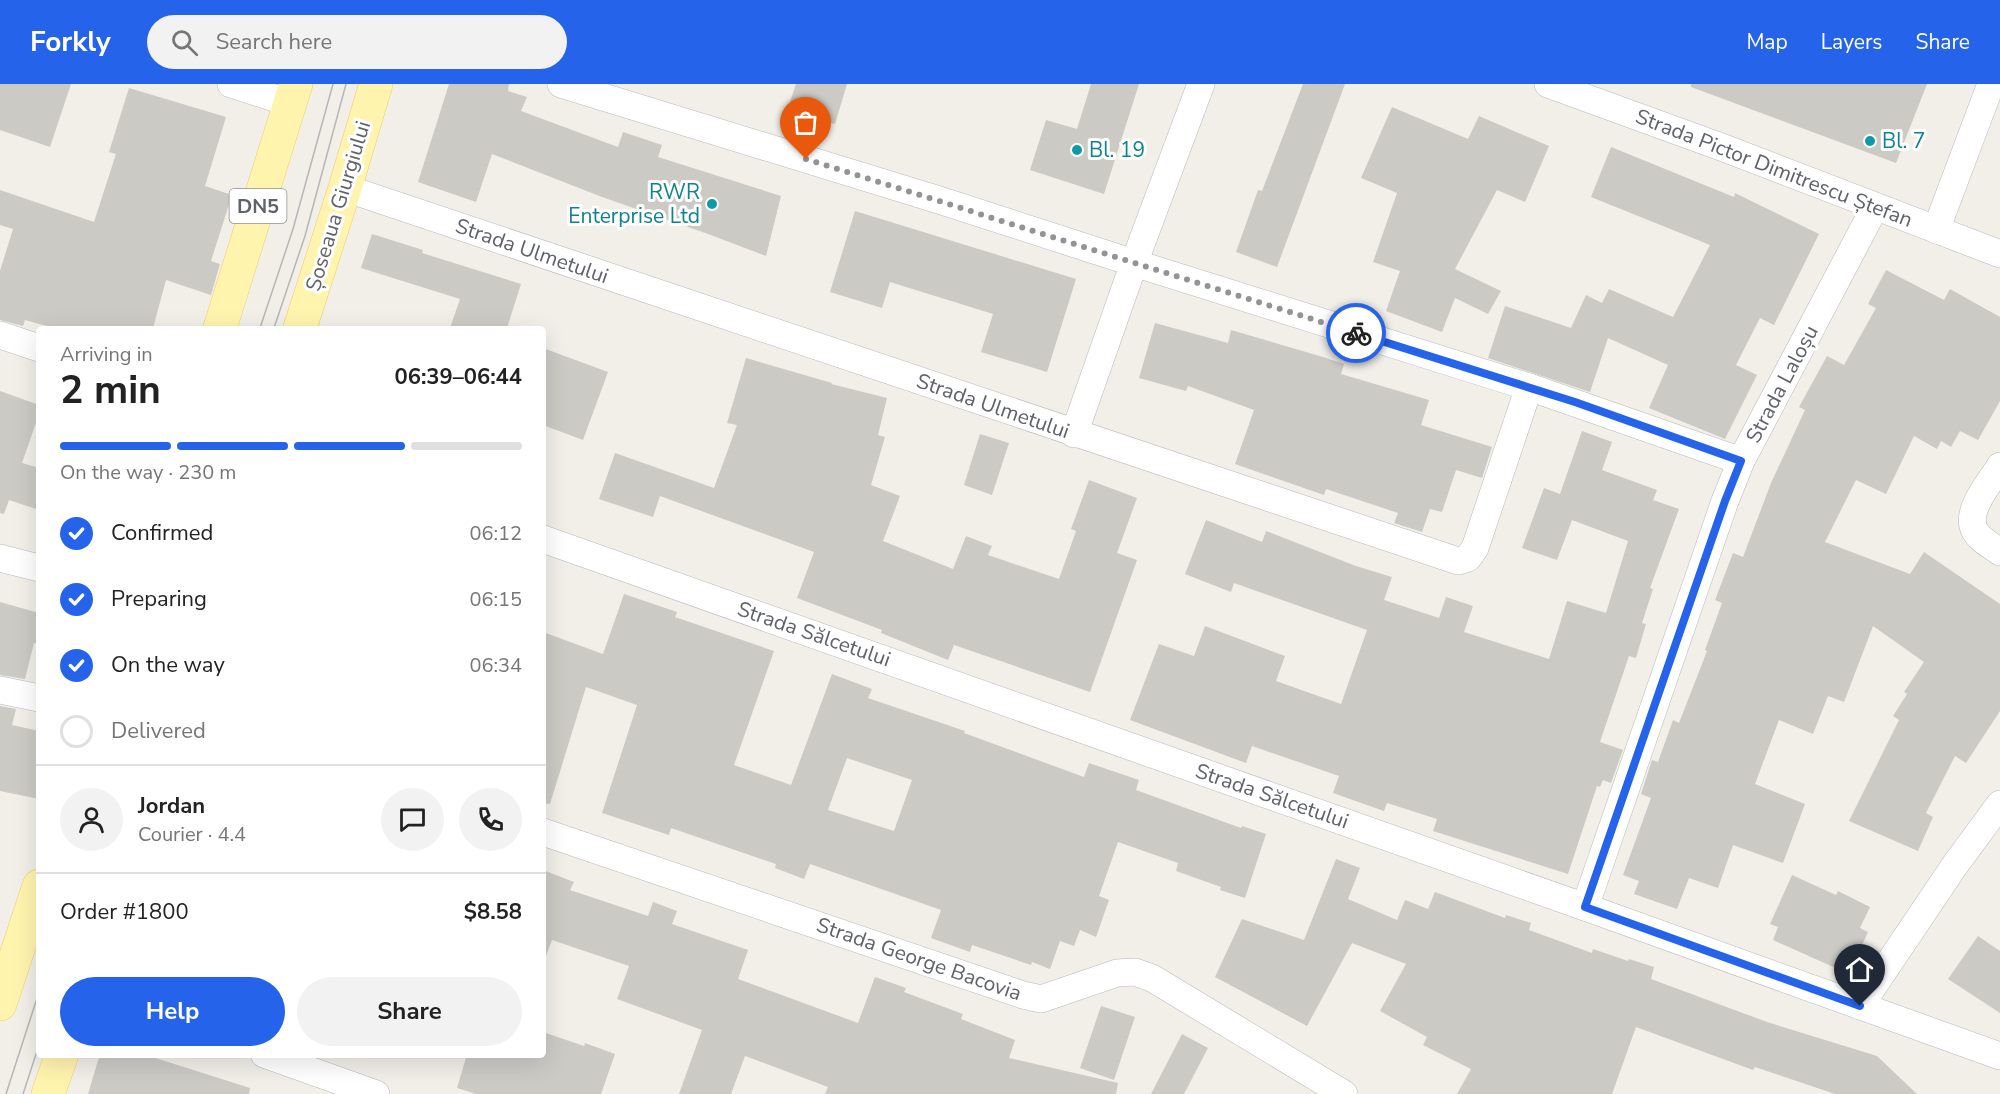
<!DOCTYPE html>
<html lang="en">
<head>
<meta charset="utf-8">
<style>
	body { margin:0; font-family:"Nunito Sans",sans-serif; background:#f2f2f2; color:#222; height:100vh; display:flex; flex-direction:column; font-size:22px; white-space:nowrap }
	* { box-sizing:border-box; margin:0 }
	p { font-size:20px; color:#767676 }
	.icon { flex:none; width:33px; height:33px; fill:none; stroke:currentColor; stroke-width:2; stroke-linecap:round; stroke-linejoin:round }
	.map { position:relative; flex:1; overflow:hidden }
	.panel { position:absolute; left:36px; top:242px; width:510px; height:732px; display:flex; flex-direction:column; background:#fff; border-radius:6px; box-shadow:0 6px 24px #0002 }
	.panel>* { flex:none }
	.pin { position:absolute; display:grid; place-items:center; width:51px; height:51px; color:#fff; margin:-62px -26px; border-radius:50% 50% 50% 0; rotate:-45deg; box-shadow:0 0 6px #0007 }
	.pin .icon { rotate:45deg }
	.courier { position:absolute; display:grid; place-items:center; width:60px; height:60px; margin:-30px; border:4px solid #2563eb; border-radius:50%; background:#fff; color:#222; box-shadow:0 2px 8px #0007 }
	.summary em { font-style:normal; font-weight:700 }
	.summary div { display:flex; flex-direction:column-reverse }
	.summary { display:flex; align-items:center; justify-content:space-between; height:102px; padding:0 24px }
	h1 { font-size:39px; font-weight:700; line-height:45px }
	.bar { display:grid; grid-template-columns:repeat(4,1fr); gap:9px 6px; align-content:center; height:72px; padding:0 24px }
	.bar i { height:8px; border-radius:4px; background:#e0e0e0 }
	.bar .selected { background:#2563eb }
	.bar p { grid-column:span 4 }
	.line { display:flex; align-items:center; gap:15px; padding:0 24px; border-top:2px solid #e0e0e0 }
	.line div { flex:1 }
	.round { display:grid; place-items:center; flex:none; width:63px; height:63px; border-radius:32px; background:#f2f2f2 }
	ol { padding:0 24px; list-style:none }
	li { display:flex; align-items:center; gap:18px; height:66px }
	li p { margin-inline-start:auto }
	li .icon { padding:6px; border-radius:50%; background:#2563eb; color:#fff; stroke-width:4 }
	li:last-child { color:#767676 }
	li i { width:33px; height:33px; border:3px solid #e0e0e0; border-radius:50% }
	.button { display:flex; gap:12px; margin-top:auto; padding:12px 24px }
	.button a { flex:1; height:69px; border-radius:36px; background:#2563eb; color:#fff; font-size:24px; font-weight:700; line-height:69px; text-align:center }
	.button a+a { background:#f2f2f2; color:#222 }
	header { display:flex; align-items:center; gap:36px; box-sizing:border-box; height:84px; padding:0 30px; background:#2563eb; color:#fff }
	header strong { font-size:28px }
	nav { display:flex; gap:33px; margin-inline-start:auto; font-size:21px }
	.search { width:420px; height:54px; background:#f2f2f2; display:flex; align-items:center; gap:15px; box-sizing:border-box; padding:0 21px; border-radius:33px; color:#767676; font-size:22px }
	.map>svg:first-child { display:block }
	.building { fill:#cccac5; fill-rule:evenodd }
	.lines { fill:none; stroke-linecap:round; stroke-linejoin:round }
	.minor-casing { stroke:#b8b9be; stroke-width:28 }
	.primary-casing { stroke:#f2cc5f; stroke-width:34 }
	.minor { stroke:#fff; stroke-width:27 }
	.primary { stroke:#fff4ae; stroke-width:33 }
	.tram { stroke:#b6b6b8; stroke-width:1.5 }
	.done { stroke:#929395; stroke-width:6; stroke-dasharray:0 10.8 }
	.route { stroke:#2563eb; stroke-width:8 }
	.culture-dot { fill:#0f9aa8; stroke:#fff; stroke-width:2 }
	.labels { text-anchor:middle; stroke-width:6; stroke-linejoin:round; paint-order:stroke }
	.shield { fill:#fff; stroke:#8f9195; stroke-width:1.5 }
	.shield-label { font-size:20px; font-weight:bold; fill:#5f6268 }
	.culture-label { font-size:21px; fill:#0d838f; stroke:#fff; text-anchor:start }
	.street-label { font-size:21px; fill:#5f6268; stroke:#fff }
</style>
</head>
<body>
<header>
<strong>Forkly</strong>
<div class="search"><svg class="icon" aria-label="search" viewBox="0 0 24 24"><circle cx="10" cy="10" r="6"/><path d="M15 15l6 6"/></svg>Search here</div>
<nav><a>Map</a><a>Layers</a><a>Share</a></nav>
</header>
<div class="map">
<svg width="2000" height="1010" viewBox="0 0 2000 1010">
	<rect width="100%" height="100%" fill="#f1efe8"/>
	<!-- building -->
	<g class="building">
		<polygon points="0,0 71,0 50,63 0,46"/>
		<polygon points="449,0 509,0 508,7 527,13 521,27 618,63 623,48 662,61 658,73 781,112 766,172 708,150 602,113 492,70 476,118 418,98"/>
		<polygon points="796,0 847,0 835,40 787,27"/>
		<polygon points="1091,0 1139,0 1104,110 1030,86 1046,36 1077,45"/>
		<polygon points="1303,0 1345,0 1277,183 1236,168 1258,106 1262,107"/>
		<polygon points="1691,0 1927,0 1896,79 1691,3"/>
		<polygon points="129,4 226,33 205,102 232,111 211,177 220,180 211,211 166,196 153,244 54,244 25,236 23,242 0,236 0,187 13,145 0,141 0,106 94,138 116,70 109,68"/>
		<polygon points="1392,23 1468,55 1479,32 1549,62 1525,118 1497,106 1455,185 1501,207 1488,230 1455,214 1442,248 1386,227 1400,187 1373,178 1397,109 1361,94"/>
		<polygon points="1611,63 1734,113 1735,109 1819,150 1774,241 1760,234 1736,281 1757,291 1725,355 1649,324 1668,281 1608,254 1590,308 1488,274 1505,222 1571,244 1586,211 1602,219 1609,205 1673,233 1710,161 1591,113"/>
		<polygon points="855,127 1076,195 1047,288 981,268 993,230 890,198 882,224 830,208"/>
		<polygon points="372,150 423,166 422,169 521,200 507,244 450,244 460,215 361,184"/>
		<polygon points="1886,186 1944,216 1950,205 2000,233 2000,317 1978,356 1960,347 1951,363 1941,357 1937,365 1914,352 1886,410 1856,396 1825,458 1910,490 1924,468 2000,520 2000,627 1966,679 1955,672 1926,729 1933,733 1918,767 1849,737 1899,636 1893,632 1907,610 1904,608 1924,578 1873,542 1844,618 1828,612 1813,650 1779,636 1755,700 1805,720 1783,779 1733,761 1718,804 1689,794 1677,825 1634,810 1639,797 1623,791 1651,714 1641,710 1652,676 1658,678 1673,636 1679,639 1707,567 1705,566 1722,519 1715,516 1733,469 1743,473 1771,399 1805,326 1799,323 1827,272 1844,281 1876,224 1868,220"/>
		<polygon points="1155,239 1228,259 1231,246 1323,273 1344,280 1341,290 1429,316 1421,341 1492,363 1482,394 1456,386 1442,428 1430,425 1422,448 1394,439 1398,429 1326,405 1324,411 1235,380 1254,326 1188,302 1186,307 1139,294"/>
		<polygon points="543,264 608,288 583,356 543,341"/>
		<polygon points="746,274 832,299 831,300 887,314 878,351 885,353 871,401 900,412 883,457 953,485 966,452 992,462 988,471 1059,495 1076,447 1071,445 1089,396 1137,414 1117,469 1137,476 1090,608 954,561 948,576 881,549 882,546 797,514 814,468 660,412 653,433 599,415 615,369 714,404 737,341 727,339"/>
		<polygon points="0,307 39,321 39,330 22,379 39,384 39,426 9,416 4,430 0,429"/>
		<polygon points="1582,347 1612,358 1602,386 1657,406 1653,416 1679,425 1650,504 1653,505 1642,539 1646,540 1636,574 1629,572 1600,658 1623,666 1611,699 1603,696 1600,703 1597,702 1568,790 1433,747 1437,735 1387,719 1384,727 1333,709 1339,692 1252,662 1246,679 1130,636 1159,560 1194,572 1205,542 1285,572 1276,597 1341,620 1367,546 1234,499 1231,508 1185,490 1206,436 1262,458 1266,447 1356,482 1392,493 1384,516 1439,534 1446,513 1473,522 1464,548 1549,575 1567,517 1606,529 1628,457 1572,436 1557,476 1522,464 1544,404 1560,410"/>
		<polygon points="980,350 1009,359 992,411 964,401"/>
		<path d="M624,510L677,528L675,533L774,567L734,681L791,701L832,590L872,605L868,614L965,647L964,649L1084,693L1089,679L1139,696L1136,706L1241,744L1242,742L1266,750L1245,814L1220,806L1221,803L1176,787L1178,779L1118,758L1099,812L1109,816L1096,853L1080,846L1074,862L1060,857L1050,885L1032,878L1031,881L972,861L970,868L931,854L941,826L810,780L804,795L775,784L776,780L671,744L669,751L602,729L637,621L586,603L550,720L543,719V548L603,570ZM847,674L912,696L894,747L828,726Z"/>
		<polygon points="0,518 39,529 39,560 34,559 25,595 0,591"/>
		<polygon points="0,622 16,625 12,641 39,647 39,715 0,707"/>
		<polygon points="1336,775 1360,784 1348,815 1397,836 1405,816 1428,825 1435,808 1505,834 1506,831 1531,839 1529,846 1592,869 1593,865 1628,877 1629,875 1654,883 1651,895 1767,938 1877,972 1917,1010 1835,1010 1755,983 1753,986 1636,943 1612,1010 1457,1010 1471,985 1423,961 1427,953 1380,927 1406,880 1352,859 1307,942 1215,893 1242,835 1304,856"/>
		<polygon points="543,786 574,798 570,806 648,832 653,818 677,827 672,840 748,866 738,895 858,939 875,893 906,904 904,908 963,930 961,935 1015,956 1009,974 1118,999 1116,1010 825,1010 828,1003 745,972 731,1010 679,1010 702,946 617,915 629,882 552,856 546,872 543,872"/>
		<polygon points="1792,791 1836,811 1838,807 1870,823 1860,844 1868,848 1849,890 1773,856 1778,843 1770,840"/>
		<polygon points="1978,852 2000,867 2000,929 1948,895"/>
		<polygon points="1101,922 1135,933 1114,996 1080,984"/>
		<polygon points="543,948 584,962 585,959 615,970 601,1010 476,1010 457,1004 467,970 543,970"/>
		<polygon points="1182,950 1208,964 1184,1010 1151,1010"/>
		<polygon points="100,970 143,970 250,1004 249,1010 88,1010"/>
	</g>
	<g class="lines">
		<defs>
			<g id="minor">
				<polyline points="231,0 290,19"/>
				<polyline points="561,0 939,116 1134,179 1529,303 1741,377"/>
				<polyline points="1548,0 1724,64 2000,170"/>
				<polyline points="345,104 1458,477 1468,474 1475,464 1529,303"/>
				<polyline points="1936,146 1991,0"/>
				<polyline points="0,251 39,264"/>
				<polyline points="1074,350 1134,179 1201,0"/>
				<path d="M2000,382C1990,399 1964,427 1975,447C1980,456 1992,462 2000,468"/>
				<polyline points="543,455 1585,823 2000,972"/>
				<polyline points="0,474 39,484"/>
				<polyline points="0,606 39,614"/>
				<polyline points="543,748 1023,911 1041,915 1117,889 1135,888 1152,894 1344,1010"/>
				<polyline points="1585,823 1725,417 1741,377 1875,123"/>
				<polyline points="1860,922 1955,781 2000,720"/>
				<polyline points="264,970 376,1010"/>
			</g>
			<g id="primary">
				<polyline points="220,244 296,0"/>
				<polyline points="300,244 345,104 376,0"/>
				<polyline points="0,920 39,802"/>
				<polyline points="48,1010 62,970"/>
			</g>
		</defs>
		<!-- minor casing -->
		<use href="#minor" class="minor-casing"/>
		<!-- primary casing -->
		<use href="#primary" class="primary-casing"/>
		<!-- minor -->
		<use href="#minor" class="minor"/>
		<!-- primary -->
		<use href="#primary" class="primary"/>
		<!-- tram -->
		<g class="tram">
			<polyline points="260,244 293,145 333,0"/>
			<polyline points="274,244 305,152 346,0"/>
			<polyline points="6,1010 39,908"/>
			<polyline points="23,1010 39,961"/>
		</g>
	</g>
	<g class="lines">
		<!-- done -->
		<polyline class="done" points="806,75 1356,249"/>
		<!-- route -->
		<polyline class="route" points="1356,249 1575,318 1741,377 1725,417 1585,823 1860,922"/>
	</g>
	<!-- markers -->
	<g class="culture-dot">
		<circle cx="1870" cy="57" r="6"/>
		<circle cx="1077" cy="66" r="6"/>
		<circle cx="712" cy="120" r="6"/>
	</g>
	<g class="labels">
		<!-- shield labels -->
		<rect class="shield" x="229.5" y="105" width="57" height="34" rx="4.5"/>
		<g class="shield-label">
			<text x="258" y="129">DN5</text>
		</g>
		<!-- culture labels -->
		<g class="culture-label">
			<text x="1882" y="64">Bl. 7</text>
			<text x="1089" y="73">Bl. 19</text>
			<text x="700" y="115" text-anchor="end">RWR<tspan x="700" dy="24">Enterprise Ltd</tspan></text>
		</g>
		<!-- street labels -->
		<g class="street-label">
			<text transform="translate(1774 84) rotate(21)" y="7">Strada Pictor Dimitrescu Ștefan</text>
			<text transform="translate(338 122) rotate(-73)" y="7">Șoseaua Giurgiului</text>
			<text transform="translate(532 167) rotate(19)" y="7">Strada Ulmetului</text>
			<text transform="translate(1782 300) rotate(-62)" y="7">Strada Laloșu</text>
			<text transform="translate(993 322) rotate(19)" y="7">Strada Ulmetului</text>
			<text transform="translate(814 550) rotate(19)" y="7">Strada Sălcetului</text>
			<text transform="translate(1272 712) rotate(19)" y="7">Strada Sălcetului</text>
			<text transform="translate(919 875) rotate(19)" y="7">Strada George Bacovia</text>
		</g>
	</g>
</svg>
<div class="pin" style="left:806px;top:75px;background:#ea580c"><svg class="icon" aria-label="bag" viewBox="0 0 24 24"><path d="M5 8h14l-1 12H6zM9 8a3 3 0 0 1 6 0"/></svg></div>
<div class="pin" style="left:1860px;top:922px;background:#1f2937"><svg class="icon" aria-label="home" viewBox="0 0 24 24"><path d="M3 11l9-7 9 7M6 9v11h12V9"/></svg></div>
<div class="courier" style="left:1356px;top:249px"><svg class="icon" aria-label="bike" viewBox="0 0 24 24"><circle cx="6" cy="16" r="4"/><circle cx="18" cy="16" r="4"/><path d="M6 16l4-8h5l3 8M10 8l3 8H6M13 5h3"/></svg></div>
<section class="panel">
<div class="summary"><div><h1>2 min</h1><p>Arriving in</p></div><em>06:39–06:44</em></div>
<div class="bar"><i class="selected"></i><i class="selected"></i><i class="selected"></i><i></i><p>On the way · 230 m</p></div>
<ol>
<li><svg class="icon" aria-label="check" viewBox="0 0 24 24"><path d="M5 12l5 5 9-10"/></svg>Confirmed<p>06:12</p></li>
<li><svg class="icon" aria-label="check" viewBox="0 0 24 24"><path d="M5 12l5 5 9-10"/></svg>Preparing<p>06:15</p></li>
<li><svg class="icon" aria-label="check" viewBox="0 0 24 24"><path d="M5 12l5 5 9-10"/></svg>On the way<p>06:34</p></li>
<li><i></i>Delivered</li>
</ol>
<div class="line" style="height:108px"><a class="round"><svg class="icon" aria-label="person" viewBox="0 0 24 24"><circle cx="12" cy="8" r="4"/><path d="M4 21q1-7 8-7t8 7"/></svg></a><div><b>Jordan</b><p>Courier · 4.4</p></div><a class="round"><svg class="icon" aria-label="chat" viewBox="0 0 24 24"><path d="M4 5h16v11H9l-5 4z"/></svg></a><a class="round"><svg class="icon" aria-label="phone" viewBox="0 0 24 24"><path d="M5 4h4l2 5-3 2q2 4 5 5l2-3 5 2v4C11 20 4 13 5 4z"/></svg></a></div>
<div class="line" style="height:78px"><div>Order #1800</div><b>$8.58</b></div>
<div class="button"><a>Help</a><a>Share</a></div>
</section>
</div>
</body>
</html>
